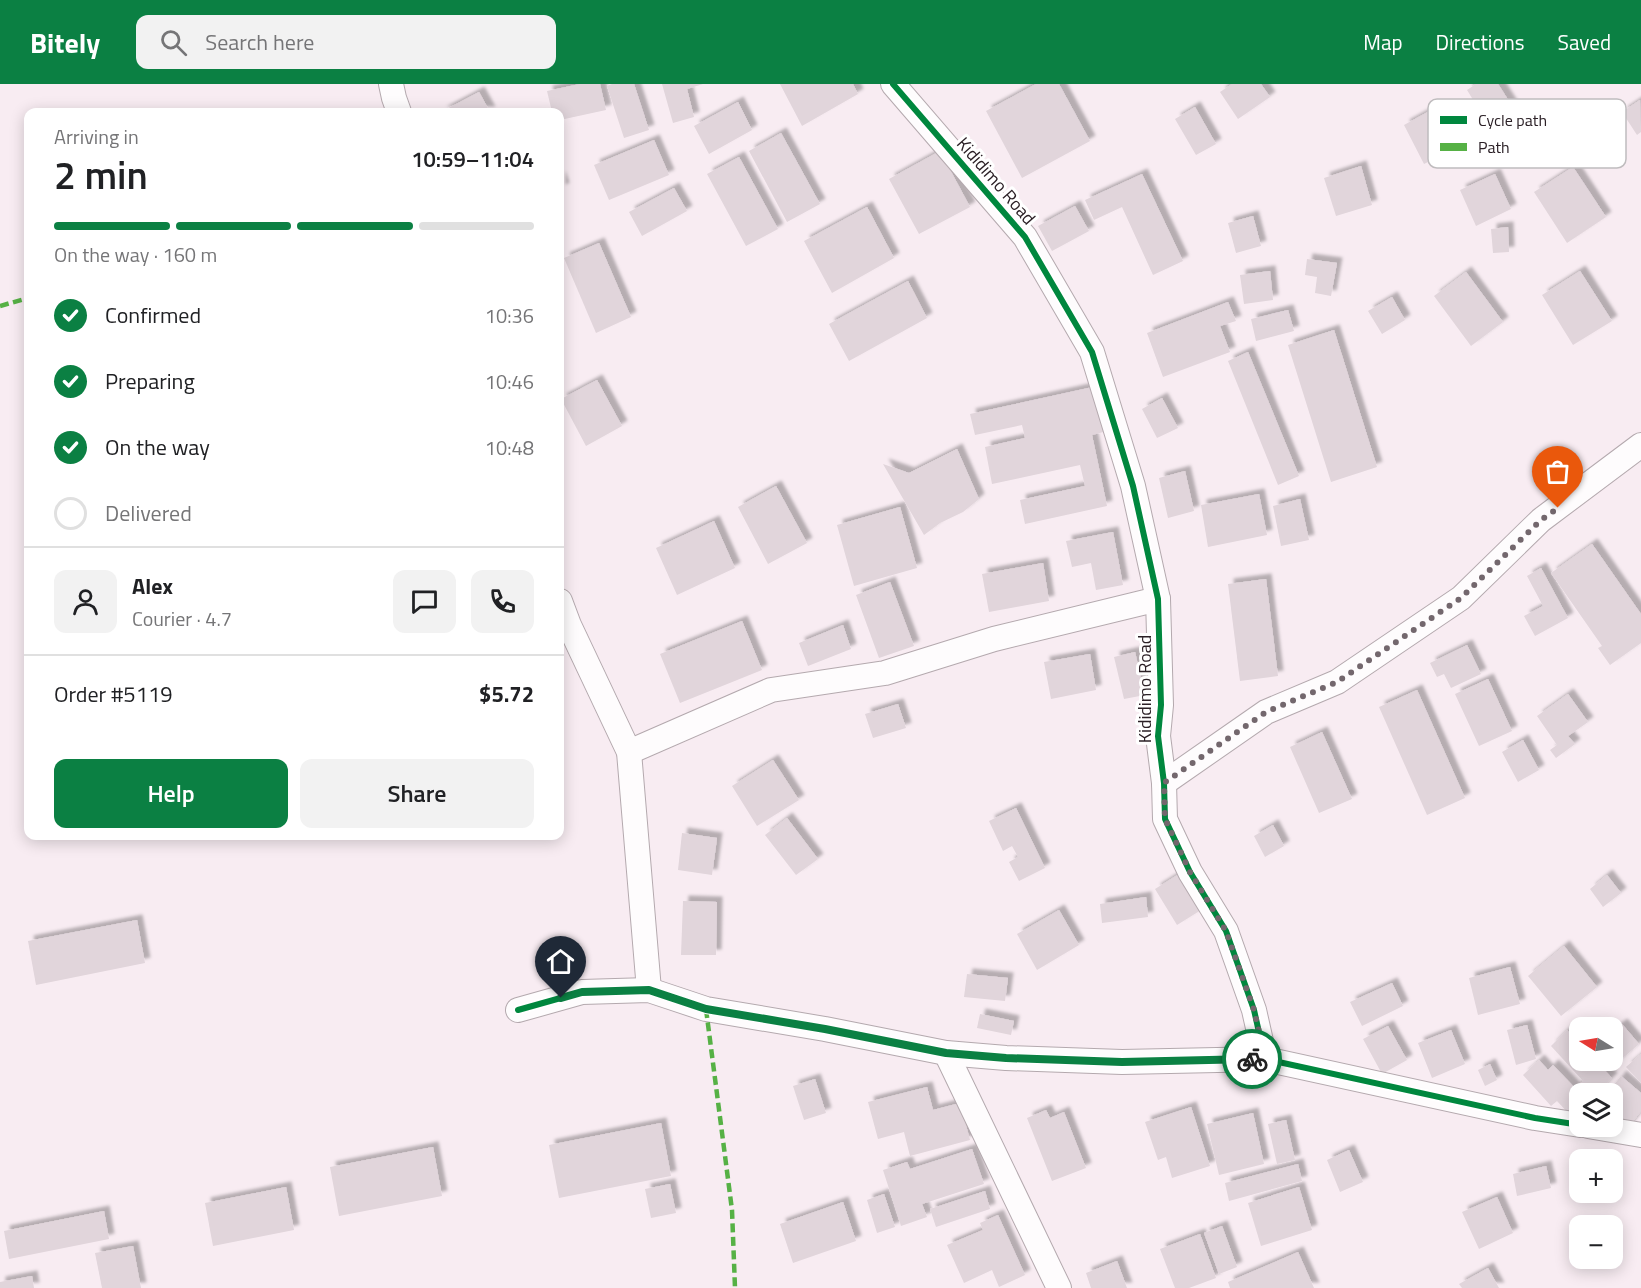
<!DOCTYPE html>
<html lang="en">
<head>
<meta charset="utf-8">
<style>
	body { margin:0; font-family:"Titillium Web",sans-serif; background:#f2f2f2; color:#202124; height:100vh; display:flex; flex-direction:column; font-size:22px; white-space:nowrap }
	* { box-sizing:border-box; margin:0 }
	p { font-size:20px; color:#757577 }
	.icon { flex:none; width:33px; height:33px; fill:none; stroke:currentColor; stroke-width:2; stroke-linecap:round; stroke-linejoin:round }
	.map { position:relative; flex:1; overflow:hidden }
	.sheet { position:absolute; left:24px; top:24px; width:540px; height:732px; display:flex; flex-direction:column; background:#fff; border-radius:12px; box-shadow:0 3px 15px #0003 }
	.sheet>* { flex:none }
	.needle { width:39px; rotate:281deg }
	.buttons { position:absolute; left:1569px; top:933px; display:grid; gap:12px }
	.buttons a { display:grid; place-items:center; width:54px; height:54px; border-radius:12px; background:#fff; box-shadow:0 3px 15px #0003; font-size:30px }
	.pin { position:absolute; display:grid; place-items:center; width:51px; height:51px; color:#fff; margin:-62px -26px; border-radius:50% 50% 50% 0; rotate:-45deg; box-shadow:0 0 6px #0007 }
	.pin .icon { rotate:45deg }
	.courier { position:absolute; display:grid; place-items:center; width:60px; height:60px; margin:-30px; border:4px solid #0b8043; border-radius:50%; background:#fff; color:#222; box-shadow:0 2px 8px #0007 }
	.overview em { font-style:normal; font-weight:600 }
	.overview div { display:flex; flex-direction:column-reverse }
	.overview { display:flex; align-items:center; justify-content:space-between; height:102px; padding:0 30px }
	h1 { font-size:39px; font-weight:600; line-height:45px }
	.bar { display:grid; grid-template-columns:repeat(4,1fr); gap:9px 6px; align-content:center; height:72px; padding:0 30px }
	.bar i { height:8px; border-radius:4px; background:#e0e0e0 }
	.bar .on { background:#0b8043 }
	.bar p { grid-column:span 4 }
	.line { display:flex; align-items:center; gap:15px; padding:0 30px; border-top:2px solid #e0e0e0 }
	.line div { flex:1 }
	.round { display:grid; place-items:center; flex:none; width:63px; height:63px; border-radius:12px; background:#f2f2f2 }
	ol { padding:0 30px; list-style:none }
	li { display:flex; align-items:center; gap:18px; height:66px }
	li p { margin-inline-start:auto }
	li .icon { padding:6px; border-radius:50%; background:#0b8043; color:#fff; stroke-width:4 }
	li:last-child { color:#757577 }
	li i { width:33px; height:33px; border:3px solid #e0e0e0; border-radius:50% }
	.primary-button { display:flex; gap:12px; margin-top:auto; padding:12px 30px }
	.primary-button a { flex:1; height:69px; border-radius:12px; background:#0b8043; color:#fff; font-size:24px; font-weight:600; line-height:69px; text-align:center }
	.primary-button a+a { background:#f2f2f2; color:#202124 }
	header { display:flex; align-items:center; gap:36px; box-sizing:border-box; height:84px; padding:0 30px; background:#0b8043; color:#fff }
	header strong { font-size:28px }
	nav { display:flex; gap:33px; margin-inline-start:auto; font-size:21px }
	.search { width:420px; height:54px; background:#f2f2f2; display:flex; align-items:center; gap:15px; box-sizing:border-box; padding:0 21px; border-radius:12px; color:#757577; font-size:22px }
	.map>svg:first-child { display:block }
	.building { fill:#e1d5db; filter:url(#shadow) }
	.lines { fill:none; stroke-linecap:round; stroke-linejoin:round }
	.minor-casing { stroke:#b4a9ae; stroke-width:26 }
	.minor { stroke:#fefcfd; stroke-width:24 }
	.quiet { stroke:#56b145; stroke-width:4.5; stroke-dasharray:9 4.5; stroke-linecap:butt }
	.cycleway-casing { stroke:#fff; stroke-width:10 }
	.cycleway { stroke:#00873e; stroke-width:6 }
	.done { stroke:#73676d; stroke-width:6; stroke-dasharray:0 10.8 }
	.route { stroke:#0b8043; stroke-width:8 }
	.labels { text-anchor:middle; stroke-width:6; stroke-linejoin:round; paint-order:stroke }
	.street-label { font-size:18px; fill:#2b2026; stroke:#fff }
	.key { fill:#fff; stroke:#bfbcbe; stroke-width:1.5 }
	.key-label { font-size:16px; fill:#2b2026 }
</style>
</head>
<body>
<header>
<strong>Bitely</strong>
<div class="search"><svg class="icon" aria-label="search" viewBox="0 0 24 24"><circle cx="10" cy="10" r="6"/><path d="M15 15l6 6"/></svg>Search here</div>
<nav><a>Map</a><a>Directions</a><a>Saved</a></nav>
</header>
<div class="map">
<svg width="1641" height="1204" viewBox="0 0 1641 1204">
	<defs>
		<filter id="shadow"><feDropShadow dx="5.5" dy="-5.5" stdDeviation="1.5" flood-color="#0004"/></filter>
	</defs>
	<rect width="100%" height="100%" fill="#f8ecf2"/>
	<!-- building -->
	<g class="building">
		<polygon points="580,0 600,0 606,26 560,36 560,28 552,28 547,7"/>
		<polygon points="612,0 634,0 649,46 624,54 607,2"/>
		<polygon points="662,0 703,0 687,5 694,33 673,39"/>
		<polygon points="780,0 853,0 858,10 802,42"/>
		<polygon points="1036,0 1059,0 1090,57 1022,94 986,27"/>
		<polygon points="1232,0 1261,0 1270,13 1238,35 1220,8"/>
		<polygon points="1476,0 1498,0 1540,66 1514,82 1467,6"/>
		<polygon points="479,8 490,28 441,28"/>
		<polygon points="1640,16 1641,48 1637,51 1622,28"/>
		<polygon points="738,18 752,46 709,70 694,42"/>
		<polygon points="1195,23 1216,60 1196,71 1175,35"/>
		<polygon points="1435,24 1456,64 1424,80 1404,41"/>
		<polygon points="781,49 820,120 787,138 749,67"/>
		<polygon points="654,56 669,91 609,116 594,81"/>
		<polygon points="940,67 970,123 919,150 889,95"/>
		<polygon points="739,73 778,145 746,162 707,90"/>
		<polygon points="1361,82 1372,121 1336,132 1324,94"/>
		<polygon points="1573,83 1606,133 1567,159 1534,108"/>
		<polygon points="1142,90 1183,177 1153,191 1122,123 1094,136 1085,116"/>
		<polygon points="1495,90 1511,125 1476,142 1460,106"/>
		<polygon points="560,92 564,104 560,106"/>
		<polygon points="674,104 687,127 642,152 629,128"/>
		<polygon points="1075,122 1089,147 1052,167 1038,142"/>
		<polygon points="867,123 894,174 832,209 804,157"/>
		<polygon points="1253,132 1261,162 1236,169 1228,139"/>
		<polygon points="1508,143 1509,168 1493,169 1491,145"/>
		<polygon points="599,159 631,233 596,249 564,174"/>
		<polygon points="1307,175 1337,179 1331,212 1315,209 1317,193 1305,191"/>
		<polygon points="1270,187 1273,216 1244,220 1240,191"/>
		<polygon points="1580,187 1612,237 1573,261 1542,211"/>
		<polygon points="1466,188 1503,238 1471,262 1434,212"/>
		<polygon points="908,197 927,234 849,277 829,240"/>
		<polygon points="1392,213 1405,236 1382,250 1368,227"/>
		<polygon points="1228,218 1236,237 1220,242 1230,268 1163,293 1147,249"/>
		<polygon points="1288,226 1294,247 1256,257 1251,235"/>
		<polygon points="1334,246 1377,383 1331,398 1288,261"/>
		<polygon points="1248,268 1299,392 1278,401 1228,277"/>
		<polygon points="597,296 622,342 586,362 561,315"/>
		<polygon points="1102,301 1111,346 1092,351 1107,422 1025,440 1020,416 1085,402 1080,381 992,400 985,363 1025,354 1022,341 975,351 970,330"/>
		<polygon points="1162,314 1178,344 1157,354 1142,325"/>
		<polygon points="957,365 979,415 963,428 940,439 924,451 883,380 909,389"/>
		<polygon points="1185,387 1194,427 1168,434 1159,394"/>
		<polygon points="776,402 807,459 768,480 738,423"/>
		<polygon points="1259,410 1267,451 1208,463 1201,421"/>
		<polygon points="1300,415 1309,456 1281,462 1273,422"/>
		<polygon points="900,423 917,484 854,502 837,441"/>
		<polygon points="714,437 735,484 677,511 656,464"/>
		<polygon points="1113,448 1123,501 1096,506 1091,479 1072,483 1066,457"/>
		<polygon points="1592,460 1641,530 1641,559 1610,581 1598,564 1602,562 1551,489"/>
		<polygon points="1043,479 1049,517 989,528 982,490"/>
		<polygon points="1541,484 1568,534 1535,552 1524,532 1543,522 1527,492"/>
		<polygon points="1266,495 1278,592 1240,597 1228,500"/>
		<polygon points="890,498 914,562 879,574 856,511"/>
		<polygon points="742,537 762,586 680,619 660,570"/>
		<polygon points="843,541 851,565 808,582 799,559"/>
		<polygon points="1467,561 1481,590 1451,604 1444,590 1437,593 1430,579"/>
		<polygon points="1135,568 1145,611 1124,615 1114,573"/>
		<polygon points="1090,570 1096,606 1051,615 1044,578"/>
		<polygon points="1488,595 1512,647 1479,662 1455,610"/>
		<polygon points="1417,606 1465,714 1427,731 1379,623"/>
		<polygon points="1568,610 1588,638 1568,652 1575,660 1556,674 1550,666 1557,661 1537,632"/>
		<polygon points="898,620 906,644 873,654 865,630"/>
		<polygon points="1322,648 1352,715 1319,729 1290,663"/>
		<polygon points="1523,656 1539,686 1518,698 1502,668"/>
		<polygon points="773,676 799,716 757,742 732,702"/>
		<polygon points="1016,724 1045,784 1019,797 1009,778 1018,773 1012,762 1003,767 989,737"/>
		<polygon points="787,734 818,775 796,791 765,751"/>
		<polygon points="1273,741 1284,762 1265,773 1254,752"/>
		<polygon points="682,749 717,754 712,791 678,786"/>
		<polygon points="1179,790 1201,826 1177,841 1155,805"/>
		<polygon points="1607,791 1621,809 1603,823 1590,805"/>
		<polygon points="1146,813 1148,833 1102,839 1100,820"/>
		<polygon points="683,817 717,818 716,871 681,871"/>
		<polygon points="1059,826 1079,861 1037,886 1017,850"/>
		<polygon points="137,836 145,879 36,901 28,857"/>
		<polygon points="1564,862 1597,903 1561,932 1528,892"/>
		<polygon points="1510,883 1520,920 1478,931 1469,894"/>
		<polygon points="967,890 1008,894 1005,917 964,913"/>
		<polygon points="1392,899 1403,922 1362,942 1350,918"/>
		<polygon points="980,930 1014,937 1011,951 977,944"/>
		<polygon points="1622,940 1639,960 1611,984 1605,976 1612,976 1612,947"/>
		<polygon points="1527,941 1536,975 1516,981 1507,946"/>
		<polygon points="1388,942 1407,976 1382,990 1363,955"/>
		<polygon points="1451,946 1465,980 1432,994 1418,959"/>
		<polygon points="1567,946 1580,960 1580,976 1595,976 1612,994 1596,1010 1580,1010 1580,1024 1571,1032 1557,1017 1551,1022 1523,991 1539,976 1548,986 1553,981 1575,1004 1583,997 1551,962"/>
		<polygon points="1641,970 1641,999 1626,983"/>
		<polygon points="1490,980 1497,996 1485,1002 1478,986"/>
		<polygon points="1621,992 1641,1009 1641,1027 1627,1045 1612,1033 1612,1010 1607,1010"/>
		<polygon points="815,995 826,1029 804,1036 793,1002"/>
		<polygon points="927,1003 933,1026 960,1019 970,1056 910,1072 904,1048 878,1055 868,1018"/>
		<polygon points="1191,1023 1210,1082 1172,1094 1166,1073 1158,1076 1145,1038"/>
		<polygon points="1046,1026 1050,1034 1064,1028 1086,1084 1052,1097 1027,1034"/>
		<polygon points="1253,1029 1264,1080 1219,1091 1207,1040"/>
		<polygon points="1286,1036 1295,1076 1277,1080 1268,1040"/>
		<polygon points="661,1039 671,1092 559,1114 549,1061"/>
		<polygon points="433,1063 442,1112 339,1132 330,1083"/>
		<polygon points="972,1065 984,1100 922,1120 927,1133 901,1142 883,1086 907,1078 910,1085"/>
		<polygon points="1349,1066 1363,1098 1340,1108 1327,1076"/>
		<polygon points="1298,1080 1302,1097 1229,1117 1225,1099"/>
		<polygon points="1546,1082 1551,1104 1517,1112 1513,1090"/>
		<polygon points="670,1100 676,1129 651,1134 645,1105"/>
		<polygon points="286,1103 294,1146 213,1162 205,1119"/>
		<polygon points="1299,1103 1312,1146 1261,1162 1248,1119"/>
		<polygon points="985,1107 990,1125 936,1143 930,1125"/>
		<polygon points="884,1110 895,1143 877,1149 867,1116"/>
		<polygon points="1497,1113 1513,1149 1479,1165 1462,1128"/>
		<polygon points="843,1118 856,1157 793,1179 780,1140"/>
		<polygon points="104,1127 109,1155 9,1175 4,1147"/>
		<polygon points="998,1131 1025,1191 999,1203 992,1186 964,1199 947,1161 983,1146 980,1139"/>
		<polygon points="1222,1142 1237,1183 1219,1190 1204,1149"/>
		<polygon points="1200,1150 1216,1194 1189,1204 1175,1204 1160,1165"/>
		<polygon points="133,1162 141,1204 102,1204 95,1169"/>
		<polygon points="1298,1168 1314,1204 1230,1204 1228,1198"/>
		<polygon points="1117,1177 1127,1204 1091,1204 1086,1189"/>
		<polygon points="1488,1184 1499,1204 1462,1204 1459,1200"/>
		<polygon points="32,1192 34,1204 0,1204 0,1198"/>
	</g>
	<g class="lines">
		<defs>
			<g id="minor">
				<polyline points="391,0 394,14 399,28"/>
				<polyline points="893,0 1025,153 1092,268 1133,402 1158,515 1161,621 1158,652 1164,699 1165,735 1190,788 1226,847 1254,926 1265,975"/>
				<polyline points="560,517 569,541 629,668 649,906"/>
				<polyline points="629,668 771,606 885,589 994,555 1158,515"/>
				<polyline points="1164,699 1266,628 1337,598 1461,514 1541,436 1641,361"/>
				<polyline points="518,926 582,908 649,906 706,925 825,945 946,969 1006,974 1122,978 1265,975 1535,1034 1580,1041"/>
				<polyline points="946,969 1059,1204"/>
				<polyline points="1588,1042 1641,1051"/>
			</g>
		</defs>
		<!-- minor casing -->
		<use href="#minor" class="minor-casing"/>
		<!-- minor -->
		<use href="#minor" class="minor"/>
		<!-- quiet -->
		<g class="quiet">
			<polyline points="0,222 28,214"/>
			<polyline points="706,925 732,1126 735,1204"/>
		</g>
		<defs>
			<g id="cycleway">
				<polyline points="893,0 1025,153 1092,268 1133,402 1158,515 1161,621 1158,652 1164,699 1165,735 1190,788 1226,847 1254,926 1265,975"/>
				<polyline points="518,926 582,908 649,906 706,925 825,945 946,969 1006,974 1122,978 1265,975 1535,1034 1580,1041"/>
			</g>
		</defs>
		<!-- cycleway casing -->
		<use href="#cycleway" class="cycleway-casing"/>
		<!-- cycleway -->
		<use href="#cycleway" class="cycleway"/>
	</g>
	<g class="lines">
		<!-- done -->
		<polyline class="done" points="1252,975 1265,975 1254,926 1226,847 1190,788 1165,735 1164,699 1266,628 1337,598 1461,514 1541,436 1558,424"/>
		<!-- route -->
		<polyline class="route" points="561,914 582,908 649,906 706,925 825,945 946,969 1006,974 1122,978 1252,975"/>
	</g>
	<g class="labels">
		<!-- street labels -->
		<g class="street-label">
			<text transform="translate(996 97) rotate(49)" y="6">Kididimo Road</text>
			<text transform="translate(1145 605) rotate(-90)" y="6">Kididimo Road</text>
		</g>
	</g>
	<!-- legend -->
	<rect x="1428" y="15" width="198" height="69" rx="9" class="key"/>
	<rect x="1440" y="32" width="27" height="8" fill="#00873e"/>
	<rect x="1440" y="59" width="27" height="8" fill="#56b145"/>
	<g class="key-label">
		<text x="1478" y="42">Cycle path</text>
		<text x="1478" y="69">Path</text>
	</g>
</svg>
<div class="buttons">
<a><svg class="needle" viewBox="-14 -14 28 28"><path d="M0-13l5 13h-10z" fill="#e53935"/><path d="M0 13l5-13h-10z" fill="#757577"/></svg></a>
<a><svg class="icon" aria-label="layers" viewBox="0 0 24 24"><path d="M12 4l9 5-9 5-9-5zM3 14l9 5 9-5"/></svg></a>
<a>+</a>
<a>−</a>
</div>
<div class="pin" style="left:1558px;top:424px;background:#ea580c"><svg class="icon" aria-label="bag" viewBox="0 0 24 24"><path d="M5 8h14l-1 12H6zM9 8a3 3 0 0 1 6 0"/></svg></div>
<div class="pin" style="left:561px;top:914px;background:#1f2937"><svg class="icon" aria-label="home" viewBox="0 0 24 24"><path d="M3 11l9-7 9 7M6 9v11h12V9"/></svg></div>
<div class="courier" style="left:1252px;top:975px"><svg class="icon" aria-label="bike" viewBox="0 0 24 24"><circle cx="6" cy="16" r="4"/><circle cx="18" cy="16" r="4"/><path d="M6 16l4-8h5l3 8M10 8l3 8H6M13 5h3"/></svg></div>
<section class="sheet">
<div class="overview"><div><h1>2 min</h1><p>Arriving in</p></div><em>10:59–11:04</em></div>
<div class="bar"><i class="on"></i><i class="on"></i><i class="on"></i><i></i><p>On the way · 160 m</p></div>
<ol>
<li><svg class="icon" aria-label="check" viewBox="0 0 24 24"><path d="M5 12l5 5 9-10"/></svg>Confirmed<p>10:36</p></li>
<li><svg class="icon" aria-label="check" viewBox="0 0 24 24"><path d="M5 12l5 5 9-10"/></svg>Preparing<p>10:46</p></li>
<li><svg class="icon" aria-label="check" viewBox="0 0 24 24"><path d="M5 12l5 5 9-10"/></svg>On the way<p>10:48</p></li>
<li><i></i>Delivered</li>
</ol>
<div class="line" style="height:108px"><a class="round"><svg class="icon" aria-label="person" viewBox="0 0 24 24"><circle cx="12" cy="8" r="4"/><path d="M4 21q1-7 8-7t8 7"/></svg></a><div><b>Alex</b><p>Courier · 4.7</p></div><a class="round"><svg class="icon" aria-label="chat" viewBox="0 0 24 24"><path d="M4 5h16v11H9l-5 4z"/></svg></a><a class="round"><svg class="icon" aria-label="phone" viewBox="0 0 24 24"><path d="M5 4h4l2 5-3 2q2 4 5 5l2-3 5 2v4C11 20 4 13 5 4z"/></svg></a></div>
<div class="line" style="height:78px"><div>Order #5119</div><b>$5.72</b></div>
<div class="primary-button"><a>Help</a><a>Share</a></div>
</section>
</div>
</body>
</html>
